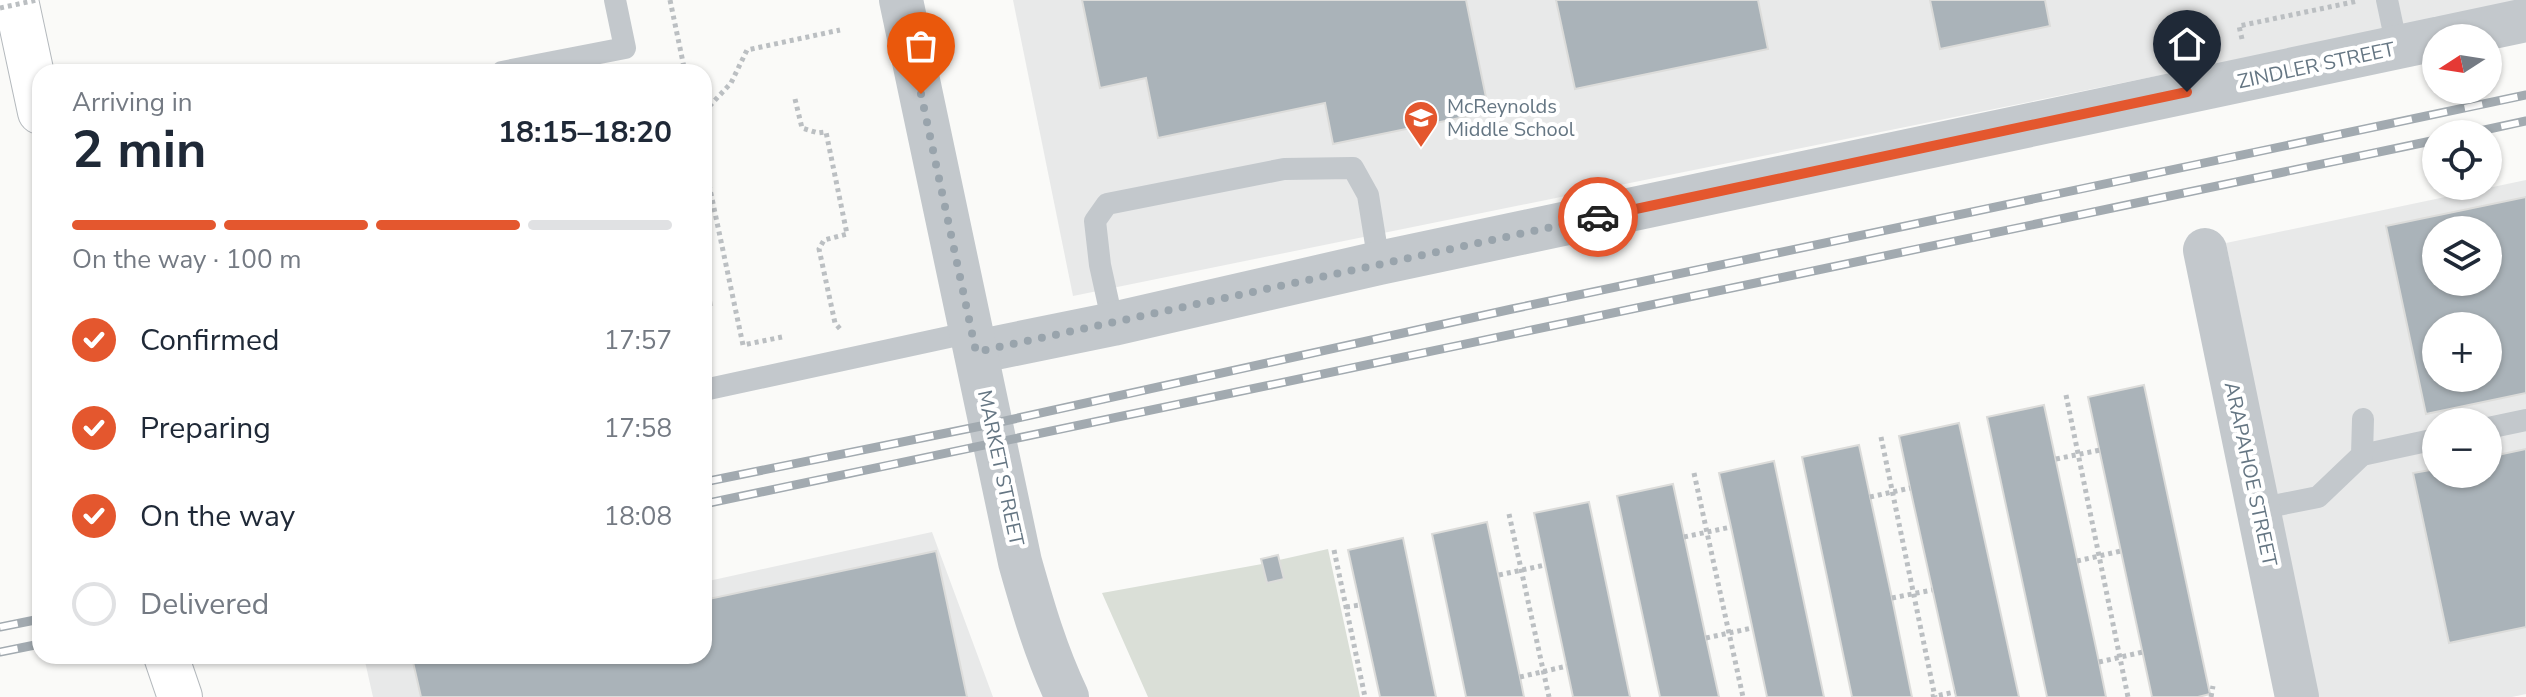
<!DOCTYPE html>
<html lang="en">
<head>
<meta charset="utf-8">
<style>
	body { margin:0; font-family:"Nunito Sans",sans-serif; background:#f6f6f7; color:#1f2937; height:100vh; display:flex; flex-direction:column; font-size:30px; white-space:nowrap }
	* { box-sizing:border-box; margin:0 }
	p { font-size:26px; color:#747a83 }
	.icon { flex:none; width:44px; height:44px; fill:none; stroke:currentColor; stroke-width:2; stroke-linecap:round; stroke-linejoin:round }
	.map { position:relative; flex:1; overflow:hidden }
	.sheet { position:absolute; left:32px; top:64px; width:680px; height:600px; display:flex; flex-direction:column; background:#fff; border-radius:24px; box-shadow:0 2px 6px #0004 }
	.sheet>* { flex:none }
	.needle { width:52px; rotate:258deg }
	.tools { position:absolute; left:2422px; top:24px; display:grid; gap:16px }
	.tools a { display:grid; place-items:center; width:80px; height:80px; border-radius:50%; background:#fff; box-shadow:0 2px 6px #0004; font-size:40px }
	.pin { position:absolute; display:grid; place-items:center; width:68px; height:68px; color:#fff; margin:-82px -34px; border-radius:50% 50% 50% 0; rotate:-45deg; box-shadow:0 0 8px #0007 }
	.pin .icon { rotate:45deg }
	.courier { position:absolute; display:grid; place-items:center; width:80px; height:80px; margin:-40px; border:6px solid #e4572e; border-radius:50%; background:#fff; color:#222; box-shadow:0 2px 10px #0007 }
	.summary em { font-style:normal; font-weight:700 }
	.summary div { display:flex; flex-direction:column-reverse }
	.summary { display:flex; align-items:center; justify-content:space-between; height:136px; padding:0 40px }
	h1 { font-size:52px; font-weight:700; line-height:60px }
	.bar { display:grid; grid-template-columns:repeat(4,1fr); gap:12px 8px; align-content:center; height:96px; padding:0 40px }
	.bar i { height:10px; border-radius:6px; background:#e0e1e3 }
	.bar .active { background:#e4572e }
	.bar p { grid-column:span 4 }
	ol { padding:0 40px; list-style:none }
	li { display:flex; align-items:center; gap:24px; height:88px }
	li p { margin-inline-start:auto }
	li .icon { padding:8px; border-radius:50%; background:#e4572e; color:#fff; stroke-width:4 }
	li:last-child { color:#747a83 }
	li i { width:44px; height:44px; border:4px solid #e0e1e3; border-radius:50% }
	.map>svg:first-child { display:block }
	.built { fill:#e8e9e9; fill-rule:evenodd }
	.green { fill:#dadfd7 }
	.building { fill:#aab3b9; stroke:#dcdcda; stroke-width:2; fill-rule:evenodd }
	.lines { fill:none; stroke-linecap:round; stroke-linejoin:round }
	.motorway-casing { stroke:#b4b9bd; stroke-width:46 }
	.path { stroke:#bbbfc2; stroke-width:5; stroke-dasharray:4 4; stroke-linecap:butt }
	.service { stroke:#c3c8cc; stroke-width:22 }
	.minor { stroke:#c3c8cc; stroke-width:44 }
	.tertiary { stroke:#c3c8cc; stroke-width:44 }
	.motorway { stroke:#fff; stroke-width:44 }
	.rail-casing { stroke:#a2aab0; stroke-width:9 }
	.rail { stroke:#fff; stroke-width:6; stroke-dasharray:18; stroke-linecap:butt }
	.path-bridge { stroke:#bbbfc2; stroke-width:5; stroke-dasharray:4 4; stroke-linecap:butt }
	.done { stroke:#99a4ac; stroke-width:8; stroke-dasharray:0 14.4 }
	.route { stroke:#e4572e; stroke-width:10 }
	.labels { text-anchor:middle; stroke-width:8; stroke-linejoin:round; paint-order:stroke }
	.street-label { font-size:20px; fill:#657683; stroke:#fff }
	.poi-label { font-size:20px; fill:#657683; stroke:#fff; text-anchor:start }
</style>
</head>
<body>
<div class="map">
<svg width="2526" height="697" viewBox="0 0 2526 697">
	<rect width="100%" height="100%" fill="#fafaf8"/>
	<!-- built -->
	<g class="built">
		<polygon points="1013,0 2526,0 2526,1 1073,296"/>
		<path d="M2526,180V694L2512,697H2316L2226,243ZM2436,230H2488V282H2436ZM2436,326H2488V378H2436ZM2436,422H2488V474H2436Z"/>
		<polygon points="932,532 993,697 373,697 364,657 370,656 704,656 704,582"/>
	</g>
	<!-- green -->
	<polygon class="green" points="1328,549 1360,697 1148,697 1102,593 1262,564 1267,583 1284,579 1279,560"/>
	<!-- building -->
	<g class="building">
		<polygon points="1082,0 1466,0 1489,112 1333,144 1325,103 1158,138 1146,78 1100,88"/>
		<polygon points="1556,0 1758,0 1768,49 1575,89"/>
		<polygon points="1930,0 2045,0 2050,26 1940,49"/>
		<path d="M2526,197V393L2426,414L2386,226ZM2436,230H2488V282H2436ZM2436,326H2488V378H2436Z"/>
		<polygon points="704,268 712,305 704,307"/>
		<polygon points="2144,385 2210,694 2198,697 2152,697 2088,397"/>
		<polygon points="2044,405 2099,662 2106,697 2047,697 1987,417"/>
		<polygon points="1959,423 2019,697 1956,697 1910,488 1899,436"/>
		<polygon points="1859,445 1892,598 1912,697 1852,697 1802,457"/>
		<polygon points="2526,449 2526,627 2449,643 2413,473 2436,469 2436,474 2488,474 2488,457"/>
		<polygon points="1774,461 1824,697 1767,697 1731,527 1719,473"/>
		<polygon points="1673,484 1706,638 1719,697 1660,697 1617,496"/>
		<polygon points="1589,502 1630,697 1573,697 1534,513"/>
		<polygon points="1487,522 1520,677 1524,697 1466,697 1432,534"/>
		<polygon points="1403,538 1436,697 1380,697 1348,550"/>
		<polygon points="936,551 967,697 421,697 413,662 440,656 704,656 704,600"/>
		<polygon points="1278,555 1284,579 1267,583 1261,559"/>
	</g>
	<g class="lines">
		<defs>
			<g id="motorway">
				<polyline points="16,0 40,112"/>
				<polyline points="166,656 180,697"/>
			</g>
		</defs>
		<!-- motorway casing -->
		<use href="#motorway" class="motorway-casing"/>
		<!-- path -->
		<g class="path">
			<polyline points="670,0 685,72"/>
			<polyline points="2242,39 2239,26 2358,1"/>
			<polyline points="795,99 802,128 818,133 826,132 847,234 824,240 819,249 835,323 841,330"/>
			<polyline points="704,112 731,83 747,50 840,30"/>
			<polyline points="704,161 743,345 782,337"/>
			<polyline points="2066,395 2128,697"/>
			<polyline points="1881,437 1935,697"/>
			<polyline points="2056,459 2100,450"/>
			<polyline points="1694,473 1743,697"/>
			<polyline points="1870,497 1910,488"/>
			<polyline points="1509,514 1549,697"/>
			<polyline points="1684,537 1731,527"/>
			<polyline points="1334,550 1365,697"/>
			<polyline points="2077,561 2121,551"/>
			<polyline points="1499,575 1545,565"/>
			<polyline points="1892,598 1932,590"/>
			<polyline points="1346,607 1360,605"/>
			<polyline points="1706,638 1752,628"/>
			<polyline points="2099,662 2143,652"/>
			<polyline points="1520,677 1567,666"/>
			<polyline points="1931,697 1955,692"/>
			<polyline points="2211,697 2213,686"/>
		</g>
		<!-- service -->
		<g class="service">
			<polyline points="2387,0 2397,47"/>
			<polyline points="502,72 625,48 615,0"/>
			<polyline points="1113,324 1100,265 1095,221 1107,204 1284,169 1353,168 1368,195 1379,263"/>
			<polyline points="704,390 972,332"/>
			<polyline points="2488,428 2526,420"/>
			<polyline points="2362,455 2436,439"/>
			<polyline points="2258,509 2318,497 2362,455 2363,419"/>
		</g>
		<!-- minor -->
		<g class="minor">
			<polyline points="2441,38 2526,20"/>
			<polyline points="2205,250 2297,697"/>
			<polyline points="976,352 1113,324 1379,263 2436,39"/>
		</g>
		<!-- tertiary -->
		<path class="tertiary" d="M901,0L1020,562C1033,608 1046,653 1067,697"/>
		<!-- motorway -->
		<use href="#motorway" class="motorway"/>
		<defs>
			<g id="rail">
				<polyline points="2466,134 2526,121"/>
				<polyline points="704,482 991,424 1512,309 2526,95"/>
				<polyline points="704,504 2436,140"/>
				<polyline points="0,627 40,619"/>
				<polyline points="0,652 40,644"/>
			</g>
		</defs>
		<!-- rail casing -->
		<use href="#rail" class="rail-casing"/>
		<!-- rail -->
		<use href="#rail" class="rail"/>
		<!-- path-bridge -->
		<polyline class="path-bridge" points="0,8 37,0"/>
	</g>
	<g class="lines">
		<!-- done -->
		<polyline class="done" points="921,94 976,352 1598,217"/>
		<!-- route -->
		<polyline class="route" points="1598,217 2187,92"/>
	</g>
	<!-- icons -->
	<defs>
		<symbol id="school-pin" viewBox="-11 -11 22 30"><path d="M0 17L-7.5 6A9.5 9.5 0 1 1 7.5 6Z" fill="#e4572e" stroke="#fff"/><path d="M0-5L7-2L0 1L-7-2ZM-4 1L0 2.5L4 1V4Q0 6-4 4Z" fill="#fff"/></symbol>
	</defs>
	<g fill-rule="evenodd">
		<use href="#school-pin" x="1401" y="98" width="40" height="54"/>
	</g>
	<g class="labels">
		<!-- street labels -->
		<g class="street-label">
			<text transform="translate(2316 65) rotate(-12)" y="7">ZINDLER STREET</text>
			<text transform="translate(1001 468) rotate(78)" y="7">MARKET STREET</text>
			<text transform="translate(2251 474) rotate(78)" y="7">ARAPAHOE STREET</text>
		</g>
		<!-- poi labels -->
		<g class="poi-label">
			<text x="1447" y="113">McReynolds<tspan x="1447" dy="23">Middle School</tspan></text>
		</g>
	</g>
</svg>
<div class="tools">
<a><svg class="needle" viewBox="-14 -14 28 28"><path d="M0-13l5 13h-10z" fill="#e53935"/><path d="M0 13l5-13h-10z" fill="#747a83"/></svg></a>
<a><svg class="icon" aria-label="locate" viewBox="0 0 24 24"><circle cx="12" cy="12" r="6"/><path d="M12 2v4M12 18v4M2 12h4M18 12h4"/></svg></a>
<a><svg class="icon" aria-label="layers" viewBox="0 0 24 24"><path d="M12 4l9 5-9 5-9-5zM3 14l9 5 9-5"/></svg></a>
<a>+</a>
<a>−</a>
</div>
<div class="pin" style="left:921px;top:94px;background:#ea580c"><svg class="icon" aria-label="bag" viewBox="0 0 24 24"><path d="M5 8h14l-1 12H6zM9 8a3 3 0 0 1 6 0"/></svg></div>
<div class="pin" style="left:2187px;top:92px;background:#1f2937"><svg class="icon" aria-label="home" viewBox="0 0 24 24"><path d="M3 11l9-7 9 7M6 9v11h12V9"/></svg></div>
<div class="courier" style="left:1598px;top:217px"><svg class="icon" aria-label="car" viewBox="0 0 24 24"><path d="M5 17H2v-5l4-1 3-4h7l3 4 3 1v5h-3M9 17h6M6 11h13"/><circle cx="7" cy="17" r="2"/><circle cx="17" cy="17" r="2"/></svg></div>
<section class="sheet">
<div class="summary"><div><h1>2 min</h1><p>Arriving in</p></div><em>18:15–18:20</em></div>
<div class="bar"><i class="active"></i><i class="active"></i><i class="active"></i><i></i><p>On the way · 100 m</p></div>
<ol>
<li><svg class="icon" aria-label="check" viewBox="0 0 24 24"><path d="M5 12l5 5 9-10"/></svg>Confirmed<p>17:57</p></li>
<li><svg class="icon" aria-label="check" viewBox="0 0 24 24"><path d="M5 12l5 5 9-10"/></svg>Preparing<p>17:58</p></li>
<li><svg class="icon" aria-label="check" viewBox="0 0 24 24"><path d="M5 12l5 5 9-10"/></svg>On the way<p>18:08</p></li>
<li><i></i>Delivered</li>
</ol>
</section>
</div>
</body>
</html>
